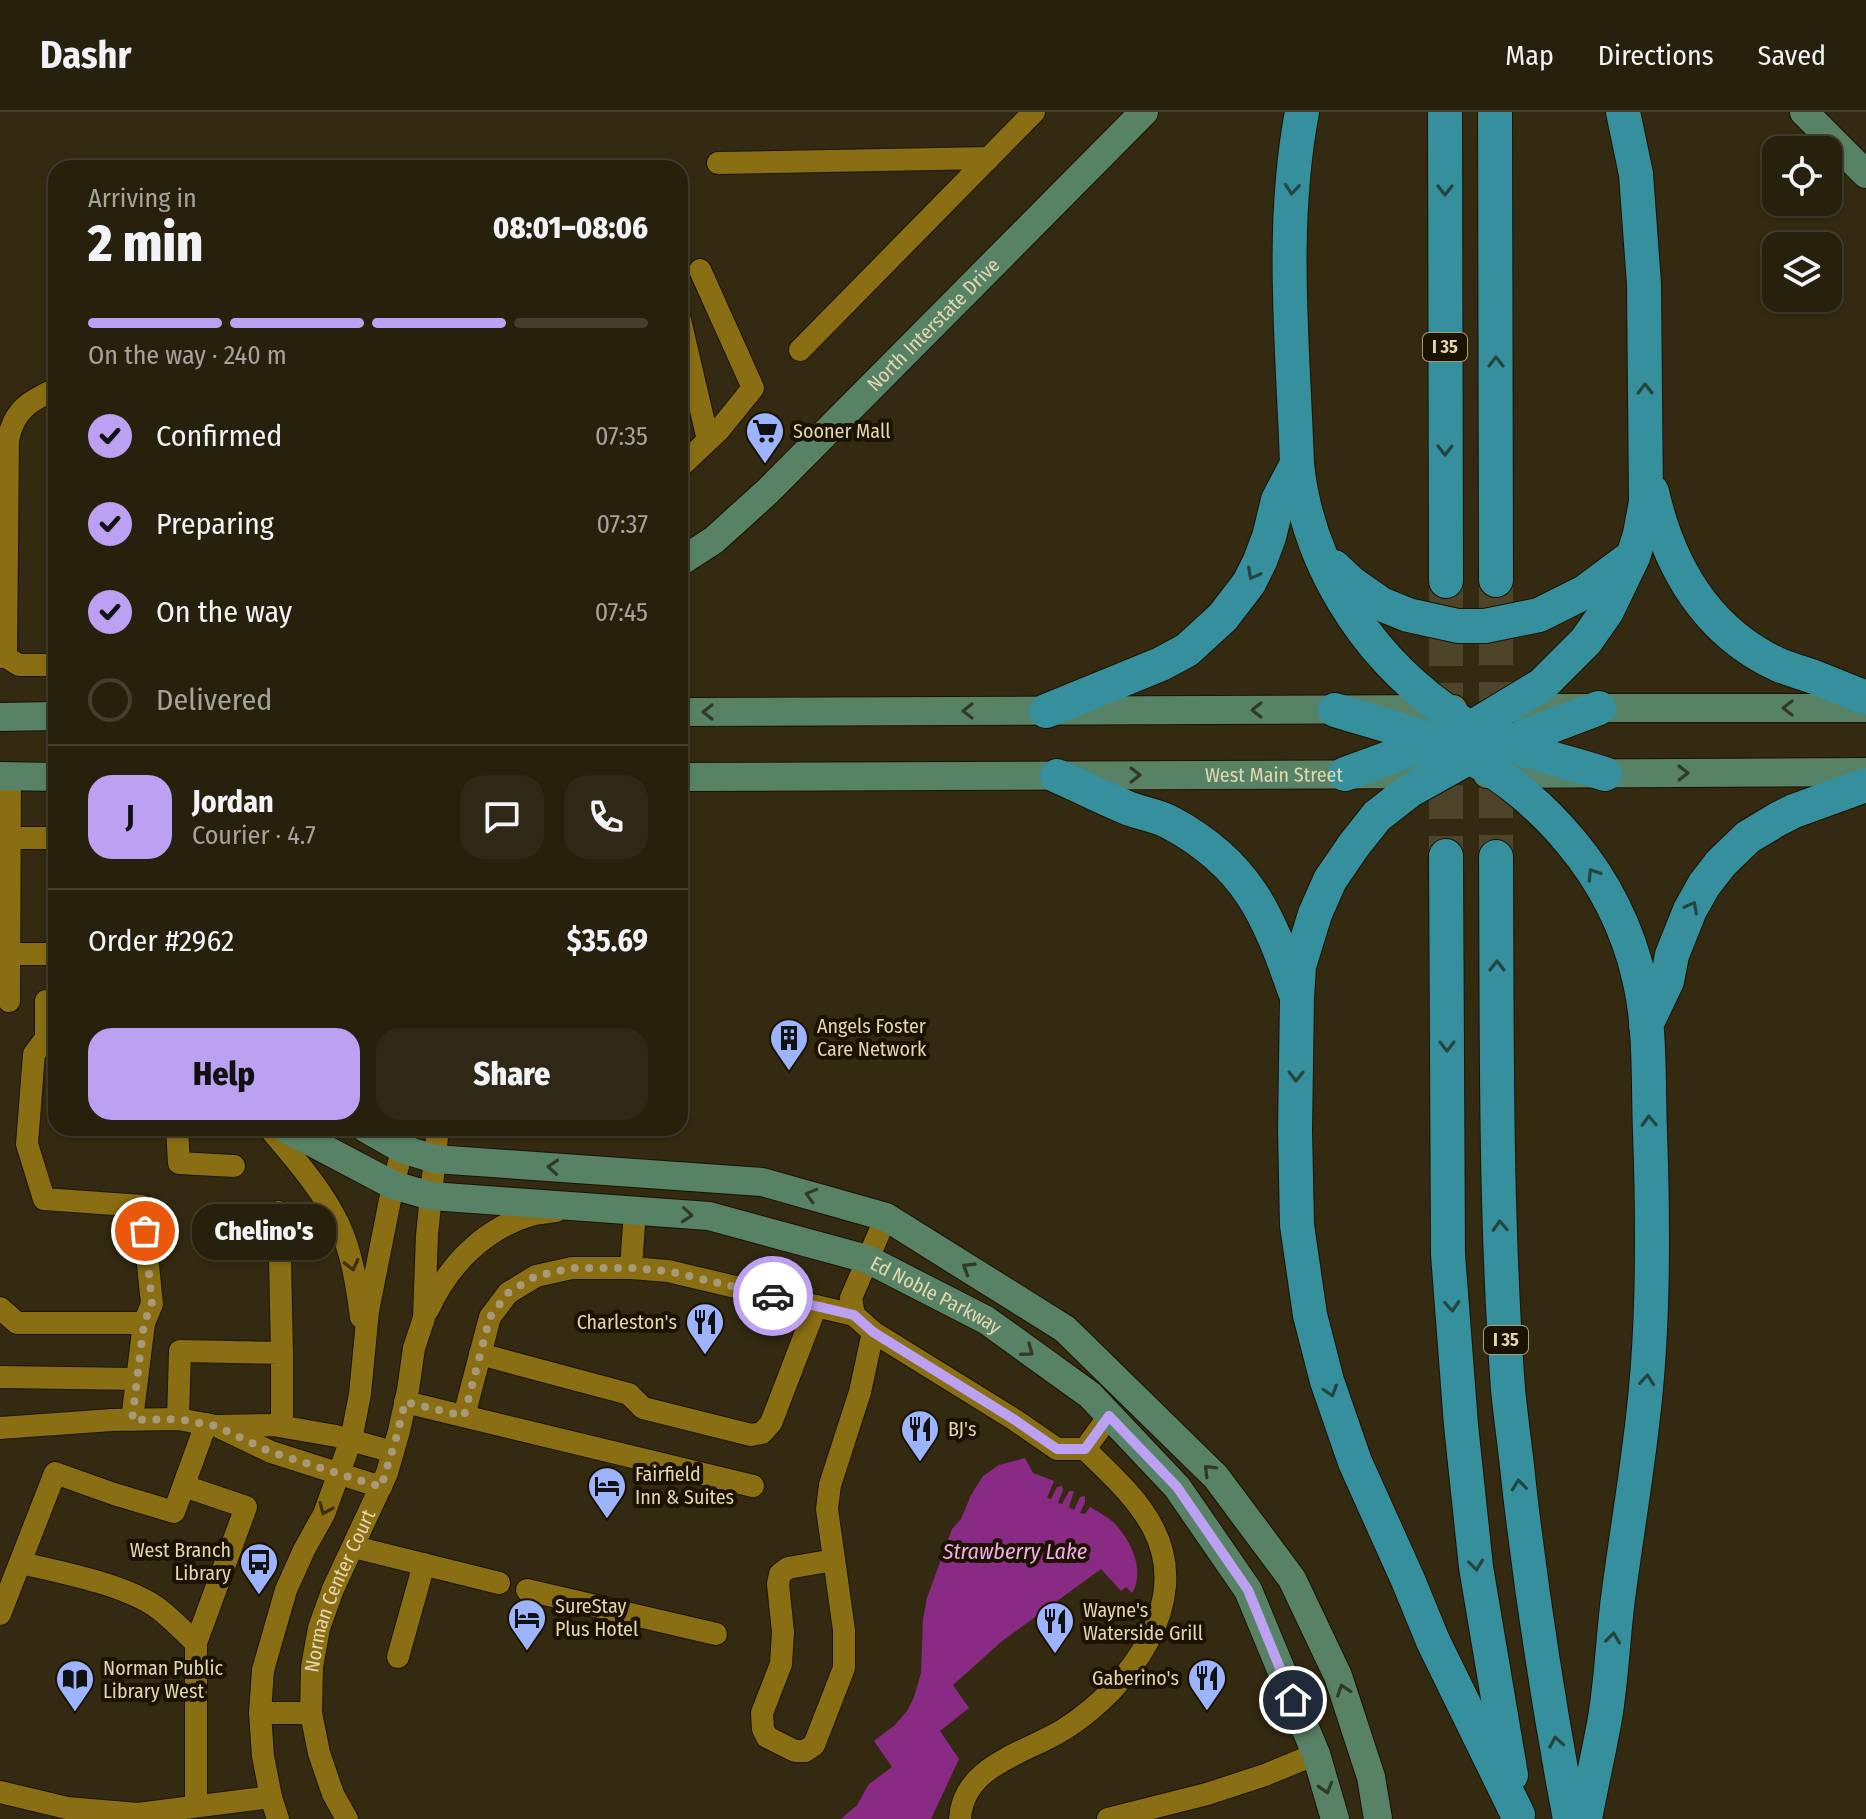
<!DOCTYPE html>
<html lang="en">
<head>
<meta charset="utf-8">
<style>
	body { margin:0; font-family:"Fira Sans Condensed",sans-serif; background:#2f2816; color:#f1f3f6; height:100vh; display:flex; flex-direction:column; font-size:30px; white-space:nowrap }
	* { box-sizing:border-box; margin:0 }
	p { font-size:26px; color:#a4a39d }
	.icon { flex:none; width:44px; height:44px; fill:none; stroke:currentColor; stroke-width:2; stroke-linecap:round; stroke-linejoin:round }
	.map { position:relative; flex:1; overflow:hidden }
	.details { position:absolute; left:48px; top:48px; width:640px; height:976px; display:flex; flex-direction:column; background:#27200d; border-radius:24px; box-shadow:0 2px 6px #0004,0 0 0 2px #433e2e }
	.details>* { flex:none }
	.controls { position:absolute; left:1762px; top:24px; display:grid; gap:16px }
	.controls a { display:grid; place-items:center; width:80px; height:80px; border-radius:16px; background:#27200d; box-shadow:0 2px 6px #0004,0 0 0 2px #433e2e; font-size:40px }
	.pin { position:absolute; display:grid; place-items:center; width:68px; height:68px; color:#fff; margin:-34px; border:4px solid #fff; border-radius:50%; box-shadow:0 2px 8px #0007 }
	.courier { position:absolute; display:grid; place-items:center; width:80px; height:80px; margin:-40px; border:6px solid #bca0f2; border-radius:50%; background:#fff; color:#222; box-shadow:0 2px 10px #0007 }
	.bubble { position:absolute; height:56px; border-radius:24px; background:#27200d; box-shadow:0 2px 6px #0004,0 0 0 2px #433e2e; font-size:26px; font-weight:800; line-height:56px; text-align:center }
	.summary em { font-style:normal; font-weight:800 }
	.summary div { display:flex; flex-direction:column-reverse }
	.summary { display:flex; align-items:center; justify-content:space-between; height:136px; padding:0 40px }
	h1 { font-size:52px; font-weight:800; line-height:60px }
	.bar { display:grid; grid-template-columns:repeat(4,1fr); gap:12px 8px; align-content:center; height:96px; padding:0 40px }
	.bar i { height:10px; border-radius:6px; background:#433e2e }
	.bar .active { background:#bca0f2 }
	.bar p { grid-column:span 4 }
	.line { display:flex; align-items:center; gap:20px; padding:0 40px; border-top:2px solid #433e2e }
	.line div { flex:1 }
	.round { display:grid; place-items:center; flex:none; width:84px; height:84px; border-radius:24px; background:#2f2816 }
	ol { padding:0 40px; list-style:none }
	li { display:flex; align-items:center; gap:24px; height:88px }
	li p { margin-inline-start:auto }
	li .icon { padding:8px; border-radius:50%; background:#bca0f2; color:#111; stroke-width:4 }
	li:last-child { color:#a4a39d }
	li i { width:44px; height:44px; border:4px solid #433e2e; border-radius:50% }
	.cta { display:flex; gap:16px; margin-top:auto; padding:16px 40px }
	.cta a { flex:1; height:92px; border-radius:24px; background:#bca0f2; color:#111; font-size:32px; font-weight:800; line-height:92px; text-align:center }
	.cta a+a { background:#2f2816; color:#f1f3f6 }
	header { display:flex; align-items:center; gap:48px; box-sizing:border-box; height:112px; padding:0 40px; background:#27200d; border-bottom:2px solid #433e2e }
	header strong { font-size:38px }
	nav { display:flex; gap:44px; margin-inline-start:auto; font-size:28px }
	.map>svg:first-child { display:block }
	.water { fill:#892a84 }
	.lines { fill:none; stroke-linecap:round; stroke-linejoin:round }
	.highway-tunnel { stroke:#4e4429; stroke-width:34; stroke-dasharray:34 17; stroke-linecap:butt }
	.minor-casing { stroke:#1b1300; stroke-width:24 }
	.major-casing { stroke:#1b1300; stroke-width:30 }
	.highway-casing { stroke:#1b1300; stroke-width:36 }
	.minor { stroke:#8a6e13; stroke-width:22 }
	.major { stroke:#588266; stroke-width:28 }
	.highway { stroke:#368f9d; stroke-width:34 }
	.oneway { stroke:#26453f }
	.oneway2 { stroke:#303a24 }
	.oneway3 { stroke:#3c2e06 }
	.done { stroke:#a69a78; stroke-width:8; stroke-dasharray:0 14.4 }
	.route { stroke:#bca0f2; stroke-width:10 }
	.labels { text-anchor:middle; stroke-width:8; stroke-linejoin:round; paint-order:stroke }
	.shield { fill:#1b1300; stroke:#a89c7a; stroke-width:2 }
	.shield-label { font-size:18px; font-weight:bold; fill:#e4d6af }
	.street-label { font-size:20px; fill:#e4d6af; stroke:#1b1300 }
	.poi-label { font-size:20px; fill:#e4d6af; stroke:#1b1300; text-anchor:start }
	.water-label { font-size:22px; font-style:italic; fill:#f4aced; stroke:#1b1300 }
</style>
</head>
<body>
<header>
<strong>Dashr</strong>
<nav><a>Map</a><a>Directions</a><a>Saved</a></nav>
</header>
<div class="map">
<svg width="1866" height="1707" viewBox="0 0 1866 1707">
	<rect width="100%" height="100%" fill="#342a11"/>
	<!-- water -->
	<path class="water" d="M1025,1346L1033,1361L1054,1369L1047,1386L1051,1387L1057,1375L1062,1374L1063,1378L1058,1391L1062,1392L1069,1379H1074L1069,1395L1074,1398L1080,1385L1085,1384V1390L1080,1401L1085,1402L1090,1395C1097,1399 1106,1404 1112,1409C1130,1426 1146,1458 1132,1481L1126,1475L1121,1479L1101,1457L1001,1530L953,1573L969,1596L940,1619L959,1647L931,1707H841L857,1693L869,1672L892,1655L874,1629L895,1613L907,1599L914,1585L921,1561L923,1507L927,1486L952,1417L961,1407L971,1383L983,1364L999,1353Z"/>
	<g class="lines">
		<!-- highway-tunnel -->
		<g class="highway-tunnel">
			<polyline points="1496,468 1496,745"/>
			<polyline points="1446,469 1446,744"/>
		</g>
		<defs>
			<g id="minor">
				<polyline points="718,51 989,46"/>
				<polyline points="680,208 708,328"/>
				<polyline points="800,238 1034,0"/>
				<polyline points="680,355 719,318 753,276 700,158"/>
				<polyline points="0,545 6,545 19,553 56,553"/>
				<path d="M6,545L8,328C14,298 29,289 56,277"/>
				<polyline points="9,726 56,726"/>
				<polyline points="9,842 56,842"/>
				<polyline points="9,889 10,664"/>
				<polyline points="46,889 46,926 34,942 27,1032 44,1087 142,1094 152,1192 144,1211"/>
				<polyline points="177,1016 179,1051 234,1054"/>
				<path d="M269,1016C294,1046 322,1077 339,1113C352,1141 357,1174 361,1205"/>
				<polyline points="279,1100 282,1241"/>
				<polyline points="886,1105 851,1186 854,1203 873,1220 1015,1308 1057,1337 1085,1337"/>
				<polyline points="631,1156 635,1098"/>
				<polyline points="0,1196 17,1211 144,1211 132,1308"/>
				<path d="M428,1198C448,1154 483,1117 531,1103C539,1101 548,1100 556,1099"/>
				<polyline points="480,1242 629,1282 643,1296 751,1323 762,1321 771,1311 816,1194"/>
				<polyline points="0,1265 137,1267"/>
				<polyline points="405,1290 753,1374"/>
				<polyline points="464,1304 490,1205 508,1181 536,1164 572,1156 631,1156 668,1159 854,1203"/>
				<polyline points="178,1307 180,1239 282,1241 282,1314"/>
				<polyline points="0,1316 112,1308 178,1307 216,1314 273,1313 336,1324 393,1340"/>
				<polyline points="221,1316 271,1340 381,1375"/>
				<polyline points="184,1374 246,1395 196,1531 196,1694"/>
				<polyline points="354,1435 499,1471"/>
				<polyline points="834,1448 788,1456 780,1462 778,1472 783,1520 781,1552 762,1601 763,1617 767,1625 795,1639 805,1639 814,1633 844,1556 844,1518 827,1397 830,1373 860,1280 873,1220"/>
				<path d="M21,1451C61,1460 127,1473 159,1497C172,1507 184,1520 196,1531"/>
				<polyline points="527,1478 716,1522"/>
				<polyline points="0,1502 55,1361 114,1382 174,1400 206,1312"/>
				<polyline points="398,1545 424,1452"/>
				<polyline points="260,1601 311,1601"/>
				<polyline points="0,1680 67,1696 138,1702 271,1685"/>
				<polyline points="278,1707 271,1685 263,1644 260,1601 263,1558 286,1478 304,1438 324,1402 351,1328 360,1282 368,1199 393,1073 408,1016"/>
				<path id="s1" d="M347,1707L333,1682L319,1641L311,1601L312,1555L319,1516L333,1477L387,1361L399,1319L408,1278L414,1236L424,1206L427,1123L437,1025L441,1016"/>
				<path d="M960,1707C963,1652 1028,1641 1066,1616C1128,1576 1193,1492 1153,1416C1137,1385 1109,1361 1085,1337L1109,1304"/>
				<polyline points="1108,1707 1207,1682 1265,1663 1316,1642"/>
			</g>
			<g id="major">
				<polyline points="1804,0 1866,62"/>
				<path id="s2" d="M680,450L714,428L768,379L1144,0"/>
				<polyline points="1499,596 1866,596"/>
				<polyline points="680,600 1453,597"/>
				<polyline points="0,605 56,604"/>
				<polyline points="1487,662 1866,660"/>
				<polyline points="0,664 56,665"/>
				<path id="s3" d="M680,665L1441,662"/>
				<path id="s4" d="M285,1016L393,1073L431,1084L709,1104L867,1147L986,1208L1090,1283L1177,1375L1248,1478L1316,1642L1335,1707"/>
				<polyline points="365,1016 402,1037 435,1047 762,1070 886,1105 1065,1217 1216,1365 1292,1467 1338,1564 1371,1665 1378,1707"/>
			</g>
			<g id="highway">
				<path d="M1302,0C1280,116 1293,235 1297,352C1307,449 1363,539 1442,596C1452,603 1461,612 1472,617C1513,638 1561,648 1605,662"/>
				<polyline points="1445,0 1446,469"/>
				<polyline points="1495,0 1496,468"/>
				<path d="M1652,380C1669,455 1707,520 1779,553C1791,558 1803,561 1814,565C1832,572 1849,579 1866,586"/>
				<polyline points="1334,455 1351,471 1381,492 1408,503 1458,514 1485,514 1539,503 1585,480 1628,448"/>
				<path d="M1335,598C1380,612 1427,623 1468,644C1506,664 1544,697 1571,730C1604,769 1628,817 1639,866C1651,915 1648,969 1650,1020C1653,1105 1654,1191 1646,1276C1640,1344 1628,1411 1619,1479C1613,1521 1612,1565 1605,1606C1599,1640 1591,1674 1585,1707"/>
				<polyline points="1046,599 1161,552 1187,538 1223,505 1249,471 1260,449 1269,425 1278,388 1297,352"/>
				<polyline points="1345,662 1471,616 1542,573 1586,529 1607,499 1633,445 1640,422 1646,390 1644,172 1636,62 1623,0"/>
				<path d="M1057,664C1082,675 1106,687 1130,697C1144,702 1159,704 1171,711C1247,752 1268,802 1295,880"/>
				<polyline points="1446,744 1448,1142 1461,1313 1476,1455 1511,1663"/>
				<path d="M1496,745C1497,922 1495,1100 1508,1277C1511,1309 1516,1341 1519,1373C1532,1485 1549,1596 1570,1707"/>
				<polyline points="1646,913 1667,869 1672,843 1690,798 1704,773 1721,751 1748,725 1778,707 1794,699 1866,673"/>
				<polyline points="1518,1703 1433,1529 1408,1468 1355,1350 1327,1269 1310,1203 1297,1113 1295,1018 1297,886 1299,854 1315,802 1330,768 1354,733 1377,704 1409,679 1470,645 1599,596"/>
			</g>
		</defs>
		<!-- minor casing -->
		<use href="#minor" class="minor-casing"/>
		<!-- major casing -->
		<use href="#major" class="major-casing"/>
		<!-- highway casing -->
		<use href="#highway" class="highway-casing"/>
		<!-- minor -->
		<use href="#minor" class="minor"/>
		<!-- major -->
		<use href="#major" class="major"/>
		<!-- highway -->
		<use href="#highway" class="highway"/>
	</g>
	<!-- one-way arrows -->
	<defs><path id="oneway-chevron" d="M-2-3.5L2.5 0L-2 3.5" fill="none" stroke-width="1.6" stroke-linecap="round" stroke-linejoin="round" transform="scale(2)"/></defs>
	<g class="oneway">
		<use href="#oneway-chevron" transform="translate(1292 77) rotate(95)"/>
		<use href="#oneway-chevron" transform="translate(1445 78) rotate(90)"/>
		<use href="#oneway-chevron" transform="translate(1496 250) rotate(-90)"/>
		<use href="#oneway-chevron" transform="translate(1645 277) rotate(-91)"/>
		<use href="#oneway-chevron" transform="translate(1445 338) rotate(90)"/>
		<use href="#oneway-chevron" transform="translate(1253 462) rotate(118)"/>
		<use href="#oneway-chevron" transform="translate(1593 762) rotate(-123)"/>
		<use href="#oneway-chevron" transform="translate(1692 795) rotate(-62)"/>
		<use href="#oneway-chevron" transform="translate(1497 854) rotate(-90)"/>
		<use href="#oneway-chevron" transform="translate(1447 934) rotate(90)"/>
		<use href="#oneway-chevron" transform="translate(1296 964) rotate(91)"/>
		<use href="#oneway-chevron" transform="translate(1649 1009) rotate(-92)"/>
		<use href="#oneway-chevron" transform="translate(1500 1114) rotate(-92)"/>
		<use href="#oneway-chevron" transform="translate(1452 1194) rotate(86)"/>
		<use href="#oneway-chevron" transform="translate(1647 1268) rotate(-85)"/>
		<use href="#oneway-chevron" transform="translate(1331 1279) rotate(72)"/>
		<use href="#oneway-chevron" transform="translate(1519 1373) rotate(-96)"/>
		<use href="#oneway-chevron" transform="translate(1476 1453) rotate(83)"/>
		<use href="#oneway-chevron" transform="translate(1613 1526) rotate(-83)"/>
		<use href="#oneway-chevron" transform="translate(1556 1630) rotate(-100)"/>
	</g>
	<g class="oneway2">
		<use href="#oneway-chevron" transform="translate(1788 596) rotate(-180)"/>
		<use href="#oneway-chevron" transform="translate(1257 598) rotate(180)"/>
		<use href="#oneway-chevron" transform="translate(968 599) rotate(180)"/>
		<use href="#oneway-chevron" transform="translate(708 600) rotate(180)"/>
		<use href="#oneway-chevron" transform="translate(1683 661)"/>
		<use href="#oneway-chevron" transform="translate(1135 663)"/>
		<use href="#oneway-chevron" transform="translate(553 1055) rotate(-176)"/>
		<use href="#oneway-chevron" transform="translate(811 1083) rotate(-164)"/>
		<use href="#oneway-chevron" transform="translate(687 1103) rotate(5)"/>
		<use href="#oneway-chevron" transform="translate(968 1156) rotate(-148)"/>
		<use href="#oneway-chevron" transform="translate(1028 1239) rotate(36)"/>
		<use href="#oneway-chevron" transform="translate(1209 1358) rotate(-135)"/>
		<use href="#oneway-chevron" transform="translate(1343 1578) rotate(-108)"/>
		<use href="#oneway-chevron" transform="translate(1326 1676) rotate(74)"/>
	</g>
	<g class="oneway3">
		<use href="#oneway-chevron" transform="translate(352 1153) rotate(77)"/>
		<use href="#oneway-chevron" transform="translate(325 1397) rotate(113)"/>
	</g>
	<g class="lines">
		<!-- done -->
		<polyline class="done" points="145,1119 152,1192 144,1211 132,1308 178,1307 216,1314 271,1340 381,1375 397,1323 405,1290 464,1304 490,1205 508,1181 536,1164 572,1156 631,1156 668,1159 773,1184"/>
		<!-- route -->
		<polyline class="route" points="773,1184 854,1203 873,1220 1015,1308 1057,1337 1085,1337 1109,1304 1177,1375 1248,1478 1293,1588"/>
	</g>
	<!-- icons -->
	<defs>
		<symbol id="supermarket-pin" viewBox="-11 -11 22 30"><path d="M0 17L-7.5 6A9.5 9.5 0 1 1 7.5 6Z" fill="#9cb4fd" stroke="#1b1300"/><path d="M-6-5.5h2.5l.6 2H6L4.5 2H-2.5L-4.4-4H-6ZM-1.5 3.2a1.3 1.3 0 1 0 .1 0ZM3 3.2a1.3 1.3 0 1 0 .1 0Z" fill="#111"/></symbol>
		<symbol id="building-pin" viewBox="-11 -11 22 30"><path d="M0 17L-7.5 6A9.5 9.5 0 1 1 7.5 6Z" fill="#9cb4fd" stroke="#1b1300"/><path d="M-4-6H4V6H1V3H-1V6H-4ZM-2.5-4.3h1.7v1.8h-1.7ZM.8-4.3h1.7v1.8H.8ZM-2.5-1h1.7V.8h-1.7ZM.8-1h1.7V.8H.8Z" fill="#111"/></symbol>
		<symbol id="restaurant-pin" viewBox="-11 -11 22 30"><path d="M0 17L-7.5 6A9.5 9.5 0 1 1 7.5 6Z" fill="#9cb4fd" stroke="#1b1300"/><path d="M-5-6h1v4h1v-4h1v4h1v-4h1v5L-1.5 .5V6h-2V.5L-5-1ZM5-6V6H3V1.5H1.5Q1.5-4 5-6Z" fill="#111"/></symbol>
		<symbol id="hotel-pin" viewBox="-11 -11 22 30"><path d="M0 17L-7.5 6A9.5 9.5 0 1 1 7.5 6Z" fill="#9cb4fd" stroke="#1b1300"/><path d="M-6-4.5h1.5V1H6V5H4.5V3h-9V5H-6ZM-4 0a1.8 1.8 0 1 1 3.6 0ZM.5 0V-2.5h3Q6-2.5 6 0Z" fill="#111"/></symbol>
		<symbol id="bus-pin" viewBox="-11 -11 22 30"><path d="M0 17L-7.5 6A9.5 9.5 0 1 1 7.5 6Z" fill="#9cb4fd" stroke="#1b1300"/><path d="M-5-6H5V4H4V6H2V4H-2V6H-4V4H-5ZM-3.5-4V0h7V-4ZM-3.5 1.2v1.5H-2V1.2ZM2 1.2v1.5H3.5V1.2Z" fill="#111"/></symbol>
		<symbol id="library-pin" viewBox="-11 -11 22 30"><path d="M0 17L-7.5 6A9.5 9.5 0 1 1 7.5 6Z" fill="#9cb4fd" stroke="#1b1300"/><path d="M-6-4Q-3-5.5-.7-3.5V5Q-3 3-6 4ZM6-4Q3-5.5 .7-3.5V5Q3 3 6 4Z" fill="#111"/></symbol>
	</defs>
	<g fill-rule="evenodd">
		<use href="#supermarket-pin" x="743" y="297" width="44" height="60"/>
		<use href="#building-pin" x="767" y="904" width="44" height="60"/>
		<use href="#restaurant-pin" x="683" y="1188" width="44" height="60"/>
		<use href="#restaurant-pin" x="898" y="1295" width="44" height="60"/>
		<use href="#hotel-pin" x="585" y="1352" width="44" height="60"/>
		<use href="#bus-pin" x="237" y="1428" width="44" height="60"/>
		<use href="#hotel-pin" x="505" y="1484" width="44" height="60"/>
		<use href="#restaurant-pin" x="1033" y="1487" width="44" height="60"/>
		<use href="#restaurant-pin" x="1185" y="1544" width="44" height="60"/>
		<use href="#library-pin" x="53" y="1545" width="44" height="60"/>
	</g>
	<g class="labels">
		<!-- shield labels -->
		<g class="shield">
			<rect x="1423" y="221" width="44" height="28" rx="6"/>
			<rect x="1484" y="1214" width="44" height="28" rx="6"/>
		</g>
		<g class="shield-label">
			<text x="1445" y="241">I 35</text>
			<text x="1506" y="1234">I 35</text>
		</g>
		<!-- street labels -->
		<g class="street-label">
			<text dy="7" stroke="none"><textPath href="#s2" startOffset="348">North Interstate Drive</textPath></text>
			<text dy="7" stroke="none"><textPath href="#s3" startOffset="594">West Main Street</textPath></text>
			<text dy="7" stroke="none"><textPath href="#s4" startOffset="682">Ed Noble Parkway</textPath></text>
			<text dy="7" stroke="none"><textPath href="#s1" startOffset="240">Norman Center Court</textPath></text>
		</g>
		<!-- poi labels -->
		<g class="poi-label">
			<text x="793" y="326">Sooner Mall</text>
			<text x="817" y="921">Angels Foster<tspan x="817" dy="23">Care Network</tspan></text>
			<text x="677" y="1217" text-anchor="end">Charleston's</text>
			<text x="948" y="1324">BJ's</text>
			<text x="635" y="1369">Fairfield<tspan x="635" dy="23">Inn &amp; Suites</tspan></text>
			<text x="231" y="1445" text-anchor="end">West Branch<tspan x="231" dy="23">Library</tspan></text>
			<text x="555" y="1501">SureStay<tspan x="555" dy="23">Plus Hotel</tspan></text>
			<text x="1083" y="1505">Wayne's<tspan x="1083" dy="23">Waterside Grill</tspan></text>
			<text x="103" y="1563">Norman Public<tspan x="103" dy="23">Library West</tspan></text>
			<text x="1179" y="1573" text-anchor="end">Gaberino's</text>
		</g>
		<!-- water labels -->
		<g class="water-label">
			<text x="1015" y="1447">Strawberry Lake</text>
		</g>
	</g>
</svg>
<div class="controls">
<a><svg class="icon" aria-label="locate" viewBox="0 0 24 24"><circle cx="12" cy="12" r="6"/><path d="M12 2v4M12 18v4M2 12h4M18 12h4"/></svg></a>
<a><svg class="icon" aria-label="layers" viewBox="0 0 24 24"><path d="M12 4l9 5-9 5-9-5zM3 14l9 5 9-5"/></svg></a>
</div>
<div class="pin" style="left:145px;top:1119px;background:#ea580c"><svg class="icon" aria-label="bag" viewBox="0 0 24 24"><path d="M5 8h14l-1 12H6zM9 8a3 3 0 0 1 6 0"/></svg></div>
<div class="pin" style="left:1293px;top:1588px;background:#1f2937"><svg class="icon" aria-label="home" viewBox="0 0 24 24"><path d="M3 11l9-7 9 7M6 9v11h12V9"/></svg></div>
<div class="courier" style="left:773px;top:1184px"><svg class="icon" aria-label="car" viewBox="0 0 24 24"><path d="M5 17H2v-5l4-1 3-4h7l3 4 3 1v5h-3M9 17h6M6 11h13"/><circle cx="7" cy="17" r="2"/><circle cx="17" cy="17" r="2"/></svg></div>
<div class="bubble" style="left:192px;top:1092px;width:144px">Chelino's</div>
<section class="details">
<div class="summary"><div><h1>2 min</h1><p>Arriving in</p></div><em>08:01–08:06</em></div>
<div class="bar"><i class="active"></i><i class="active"></i><i class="active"></i><i></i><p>On the way · 240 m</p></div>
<ol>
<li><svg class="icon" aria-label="check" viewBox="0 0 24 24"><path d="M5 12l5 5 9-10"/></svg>Confirmed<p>07:35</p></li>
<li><svg class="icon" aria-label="check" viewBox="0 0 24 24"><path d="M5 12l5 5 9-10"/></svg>Preparing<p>07:37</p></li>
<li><svg class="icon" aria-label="check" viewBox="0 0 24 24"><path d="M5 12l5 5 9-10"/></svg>On the way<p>07:45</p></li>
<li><i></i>Delivered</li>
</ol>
<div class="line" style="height:144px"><b class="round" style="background:#bca0f2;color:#111">J</b><div><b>Jordan</b><p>Courier · 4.7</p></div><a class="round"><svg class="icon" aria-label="chat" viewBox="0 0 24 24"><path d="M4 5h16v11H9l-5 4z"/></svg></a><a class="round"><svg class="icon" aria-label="phone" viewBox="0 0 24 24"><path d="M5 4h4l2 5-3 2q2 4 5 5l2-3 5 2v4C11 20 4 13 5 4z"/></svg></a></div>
<div class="line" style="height:104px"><div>Order #2962</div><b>$35.69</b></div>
<div class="cta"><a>Help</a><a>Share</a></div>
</section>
</div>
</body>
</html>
